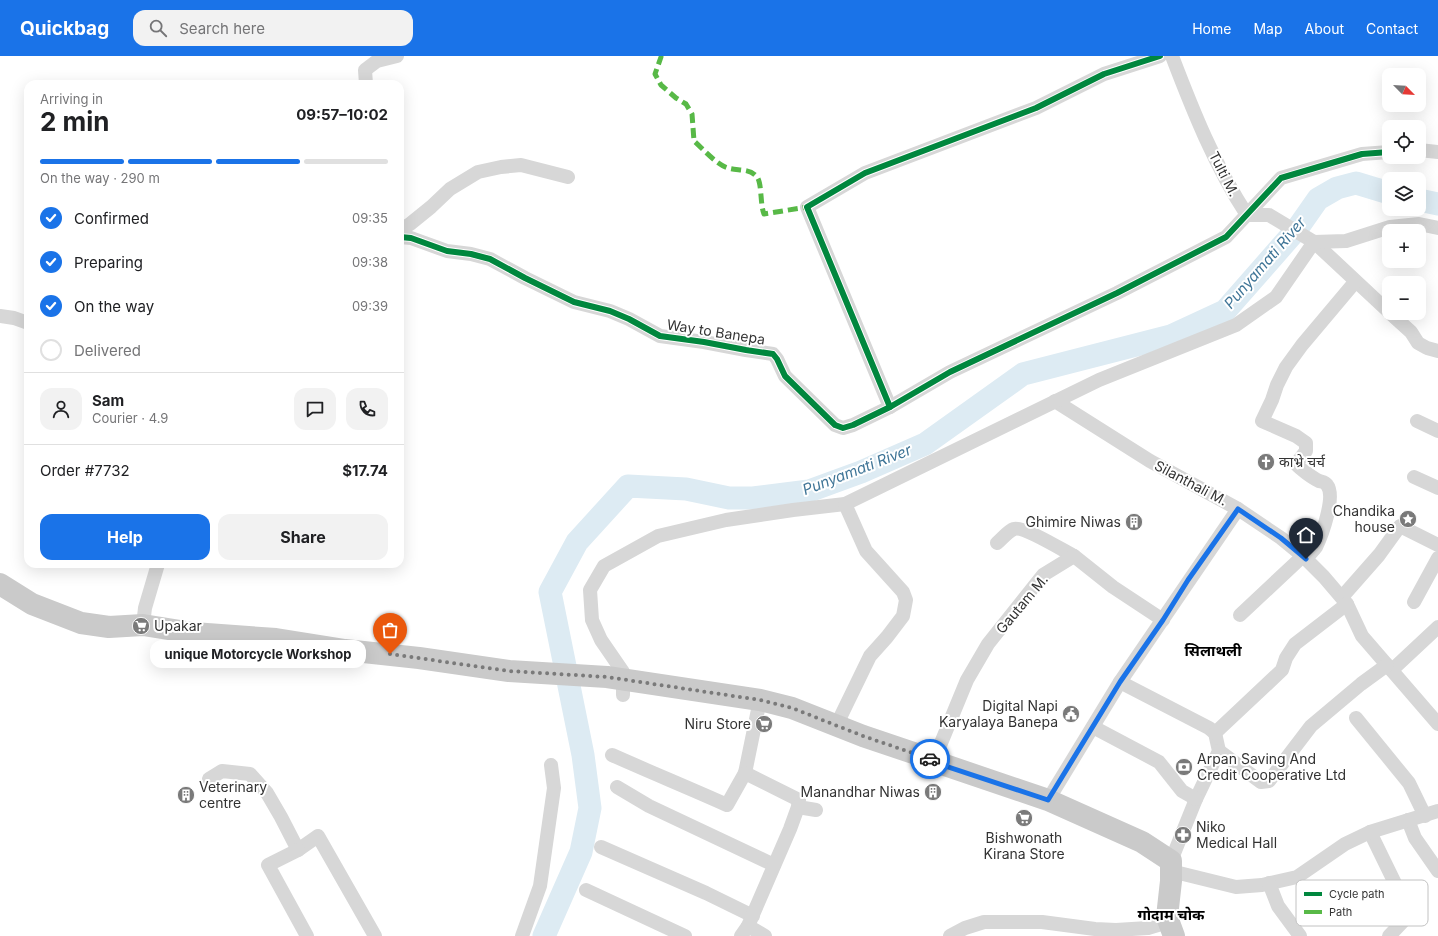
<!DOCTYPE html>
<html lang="en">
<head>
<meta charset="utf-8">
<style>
	body { margin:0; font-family:Inter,"Noto Sans Devanagari",sans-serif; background:#f2f2f2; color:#202124; height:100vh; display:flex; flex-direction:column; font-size:15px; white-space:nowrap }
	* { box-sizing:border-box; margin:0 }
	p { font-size:13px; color:#757577 }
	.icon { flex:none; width:22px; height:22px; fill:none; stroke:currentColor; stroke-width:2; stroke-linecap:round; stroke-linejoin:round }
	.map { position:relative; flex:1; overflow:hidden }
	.panel { position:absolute; left:24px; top:24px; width:380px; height:488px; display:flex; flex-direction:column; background:#fff; border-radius:12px; box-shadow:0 4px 16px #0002 }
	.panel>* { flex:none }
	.needle { width:26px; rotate:114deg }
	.controls { position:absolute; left:1382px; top:12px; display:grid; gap:8px }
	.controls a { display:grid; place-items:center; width:44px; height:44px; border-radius:8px; background:#fff; box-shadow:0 4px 16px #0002; font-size:20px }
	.pin { position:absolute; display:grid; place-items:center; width:34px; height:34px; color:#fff; margin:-41px -17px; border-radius:50% 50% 50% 0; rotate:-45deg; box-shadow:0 0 4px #0007 }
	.pin .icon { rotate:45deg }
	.courier { position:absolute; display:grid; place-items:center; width:40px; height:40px; margin:-20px; border:3px solid #1a73e8; border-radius:50%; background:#fff; color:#222; box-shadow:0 1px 5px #0007 }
	.bubble { position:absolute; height:28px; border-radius:12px; background:#fff; box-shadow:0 4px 16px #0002; font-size:13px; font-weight:700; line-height:28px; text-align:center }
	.overview em { font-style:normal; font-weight:700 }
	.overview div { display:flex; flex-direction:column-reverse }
	.overview { display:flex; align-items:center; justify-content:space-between; height:68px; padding:0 16px }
	h1 { font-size:26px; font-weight:700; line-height:30px }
	.bar { display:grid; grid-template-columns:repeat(4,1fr); gap:6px 4px; align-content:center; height:48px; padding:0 16px }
	.bar i { height:5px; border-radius:3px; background:#e0e0e0 }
	.bar .active { background:#1a73e8 }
	.bar p { grid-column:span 4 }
	.line { display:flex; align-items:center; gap:10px; padding:0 16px; border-top:1px solid #e0e0e0 }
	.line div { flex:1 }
	.round { display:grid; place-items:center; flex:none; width:42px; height:42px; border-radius:12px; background:#f2f2f2 }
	ol { padding:0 16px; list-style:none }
	li { display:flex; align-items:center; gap:12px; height:44px }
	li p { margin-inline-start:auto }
	li .icon { padding:4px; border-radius:50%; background:#1a73e8; color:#fff; stroke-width:4 }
	li:last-child { color:#757577 }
	li i { width:22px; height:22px; border:2px solid #e0e0e0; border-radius:50% }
	.cta { display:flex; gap:8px; margin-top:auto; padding:8px 16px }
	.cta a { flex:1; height:46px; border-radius:12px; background:#1a73e8; color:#fff; font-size:16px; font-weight:700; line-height:46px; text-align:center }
	.cta a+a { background:#f2f2f2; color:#202124 }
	header { display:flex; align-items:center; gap:24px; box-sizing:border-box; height:56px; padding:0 20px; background:#1a73e8; color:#fff }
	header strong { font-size:19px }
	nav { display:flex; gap:22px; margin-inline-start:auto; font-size:14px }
	.search { width:280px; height:36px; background:#f2f2f2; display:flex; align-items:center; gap:10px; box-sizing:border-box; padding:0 14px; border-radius:12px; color:#757577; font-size:15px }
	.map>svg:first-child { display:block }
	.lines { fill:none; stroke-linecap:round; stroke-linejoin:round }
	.river { stroke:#ddebf3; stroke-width:23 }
	.minor { stroke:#d7d7d7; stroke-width:14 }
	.primary { stroke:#cacaca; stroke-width:22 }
	.quiet { stroke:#58b947; stroke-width:5; stroke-dasharray:10 5; stroke-linecap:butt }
	.cycleway-casing { stroke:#fff; stroke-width:8 }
	.cycleway { stroke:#00873e; stroke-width:6 }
	.done { stroke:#7a7a7a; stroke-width:4; stroke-dasharray:0 7.2 }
	.route { stroke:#1a73e8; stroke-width:5 }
	.labels { text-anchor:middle; stroke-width:4; stroke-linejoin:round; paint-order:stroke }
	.street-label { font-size:14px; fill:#333; stroke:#fff }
	.poi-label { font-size:14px; fill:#333; stroke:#fff; text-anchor:start }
	.water-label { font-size:15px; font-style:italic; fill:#3f7597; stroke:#fff }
	.neighbourhood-label { font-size:15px; font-weight:bold; fill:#000; stroke:#fff }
	.key { fill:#fff; stroke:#c2c2c2; stroke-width:1 }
	.key-label { font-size:11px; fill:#333 }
</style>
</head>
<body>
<header>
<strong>Quickbag</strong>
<div class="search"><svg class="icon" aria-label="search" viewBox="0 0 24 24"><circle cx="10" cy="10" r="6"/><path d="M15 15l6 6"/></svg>Search here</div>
<nav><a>Home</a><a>Map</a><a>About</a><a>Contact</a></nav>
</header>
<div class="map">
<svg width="1438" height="880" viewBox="0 0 1438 880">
	<rect width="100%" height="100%" fill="#fff"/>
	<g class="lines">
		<!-- river -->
		<g class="river">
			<polyline points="1419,144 1438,148"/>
			<polyline points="544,880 581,796 590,752 583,699 550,536 577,486 628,430 686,433 729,442 753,442 809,435 861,416 925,388 1023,318 1171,280 1225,255 1297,173 1318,143 1337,132 1356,127 1389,137"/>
		</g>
		<!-- minor -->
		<g class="minor">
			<path d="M1172,0C1193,55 1215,110 1247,159H1269L1314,186L1389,256"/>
			<polyline points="366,28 365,14 377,5 397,0"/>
			<polyline points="1419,94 1438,96"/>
			<polyline points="400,174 410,168 431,151 450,133 478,116 501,111 521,109 568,121"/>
			<polyline points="400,181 411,182 447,195 471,198 490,203 525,222 574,246 610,255 629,263 660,280 704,286 746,294 773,298 777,303 785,320 835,369 843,372 853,369 890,351 950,316 1117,237 1226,181 1281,122 1362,98 1389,96"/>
			<polyline points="1390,257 1411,276 1418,287 1427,292 1438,295"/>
			<polyline points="0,260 14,262 28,267"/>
			<polyline points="1055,345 1150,405 1238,453 1281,482 1303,500 1324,521 1347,548 1362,580 1438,668"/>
			<polyline points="890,351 807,151 865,117 1036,52 1104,18 1160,0"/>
			<polyline points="1417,365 1438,375"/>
			<polyline points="1414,421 1438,432"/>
			<path d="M997,487C1002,483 1008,475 1014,473C1024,470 1064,495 1074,500"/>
			<path d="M1306,503C1309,499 1313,495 1316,491C1322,479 1336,440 1327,429C1325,426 1322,426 1319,425C1313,422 1300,413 1296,408L1306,395V387L1296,380L1262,365L1272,344L1277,329L1286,311L1302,289L1355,226"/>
			<polyline points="1342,541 1379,499 1400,470 1438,489"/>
			<polyline points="1414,546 1438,502"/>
			<polyline points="1240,559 1303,500"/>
			<polyline points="143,569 145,552 158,508"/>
			<polyline points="1392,614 1438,571"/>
			<polyline points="1120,626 1209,672 1215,677 1219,695 1196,743 1171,805"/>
			<polyline points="623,639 623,616 601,584 592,564 590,534 604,510 658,480 726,464 793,454 845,448 1099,324 1236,269 1276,241 1314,186 1346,185 1390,171 1419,168 1438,172"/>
			<polyline points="760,644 745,717 799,744 798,751"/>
			<polyline points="1356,662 1409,727 1425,760"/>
			<polyline points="836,670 870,600 887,581 903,560 906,544 903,536 866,495 845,448"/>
			<polyline points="1093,671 1159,706 1182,735 1196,743"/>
			<polyline points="1215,677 1282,614 1286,602 1295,588 1347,548"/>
			<polyline points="1219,695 1261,726 1269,725 1311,670 1361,628 1387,609"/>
			<path d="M612,699C650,716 689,732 727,749L745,717"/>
			<polyline points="934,704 967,624 988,588 1043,519 1074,500 1113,531 1163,564"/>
			<polyline points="209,723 222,715 250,718 267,737 281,761 298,794 318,780 375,880"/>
			<polyline points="617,731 649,750 774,809"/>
			<polyline points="1048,744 1120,626 1238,453"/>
			<polyline points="1408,764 1415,782 1438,815"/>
			<polyline points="1370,776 1410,858 1389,880"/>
			<polyline points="601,791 706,837 753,860"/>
			<polyline points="298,794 268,809 307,880"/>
			<polyline points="1171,815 1236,831 1262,829 1297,821 1345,788 1370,776 1438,755"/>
			<polyline points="1269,827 1278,850 1300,880"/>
			<polyline points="586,834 685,880"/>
			<polyline points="522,880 540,830 554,732 551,709"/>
			<polyline points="741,880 748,870"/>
			<polyline points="765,880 748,870 790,773 798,751 816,754"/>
			<polyline points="950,880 965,872 984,866 1042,866 1095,873 1116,874 1148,872 1168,866"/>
		</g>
		<!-- primary -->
		<polyline class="primary" points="0,528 32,548 81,567 109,571 143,569 193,577 276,583 345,594 419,602 509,615 607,621 760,644 792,652 863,680 934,704 939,707 1048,744 1142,786 1171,805 1171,825 1167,861 1174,880"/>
		<!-- quiet -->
		<path class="quiet" d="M659,0L661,1L655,18L661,29L676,42L686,48L692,58L694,85C703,93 717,109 728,112C738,115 750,112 757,121C762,127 760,148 764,158L807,151"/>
		<defs>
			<g id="cycleway">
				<polyline points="400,181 411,182 447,195 471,198 490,203 525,222 574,246 610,255 629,263 660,280 704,286 746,294 773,298 777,303 785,320 835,369 843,372 853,369 890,351 950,316 1117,237 1226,181 1281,122 1362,98 1389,96"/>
				<polyline points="890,351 807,151 865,117 1036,52 1104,18 1160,0"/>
			</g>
		</defs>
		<!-- cycleway casing -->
		<use href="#cycleway" class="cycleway-casing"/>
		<!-- cycleway -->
		<use href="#cycleway" class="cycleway"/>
	</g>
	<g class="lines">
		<!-- done -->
		<polyline class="done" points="390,598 509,615 607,621 760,644 792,652 863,680 930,703"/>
		<!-- route -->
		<polyline class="route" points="930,703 939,708 1048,744 1120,626 1163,564 1188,524 1238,453 1281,482 1306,503"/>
	</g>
	<!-- icons -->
	<defs>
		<symbol id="church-disc" viewBox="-11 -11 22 22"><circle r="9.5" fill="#7a7a7a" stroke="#fff"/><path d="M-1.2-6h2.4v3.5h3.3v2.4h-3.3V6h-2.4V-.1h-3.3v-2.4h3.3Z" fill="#fff"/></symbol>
		<symbol id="sight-disc" viewBox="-11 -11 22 22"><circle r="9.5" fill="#7a7a7a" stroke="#fff"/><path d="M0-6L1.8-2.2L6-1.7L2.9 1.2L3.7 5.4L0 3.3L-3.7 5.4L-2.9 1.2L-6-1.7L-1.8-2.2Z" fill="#fff"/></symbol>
		<symbol id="building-disc" viewBox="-11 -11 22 22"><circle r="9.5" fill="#7a7a7a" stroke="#fff"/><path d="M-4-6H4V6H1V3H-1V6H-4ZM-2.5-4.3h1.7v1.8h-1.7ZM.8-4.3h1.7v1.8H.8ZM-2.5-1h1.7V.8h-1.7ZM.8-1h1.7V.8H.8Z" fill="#fff"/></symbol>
		<symbol id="supermarket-disc" viewBox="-11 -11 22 22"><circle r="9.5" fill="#7a7a7a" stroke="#fff"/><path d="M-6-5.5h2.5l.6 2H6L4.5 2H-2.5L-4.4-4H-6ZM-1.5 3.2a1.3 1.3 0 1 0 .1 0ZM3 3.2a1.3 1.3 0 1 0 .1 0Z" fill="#fff"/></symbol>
		<symbol id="civic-disc" viewBox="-11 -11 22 22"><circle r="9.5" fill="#7a7a7a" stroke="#fff"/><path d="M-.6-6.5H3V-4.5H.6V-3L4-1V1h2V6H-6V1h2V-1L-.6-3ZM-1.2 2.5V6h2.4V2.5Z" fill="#fff"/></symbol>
		<symbol id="bank-disc" viewBox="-11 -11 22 22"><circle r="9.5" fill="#7a7a7a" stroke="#fff"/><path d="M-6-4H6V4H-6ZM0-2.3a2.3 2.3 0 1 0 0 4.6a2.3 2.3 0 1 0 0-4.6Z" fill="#fff"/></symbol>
		<symbol id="pharmacy-disc" viewBox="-11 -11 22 22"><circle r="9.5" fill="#7a7a7a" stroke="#fff"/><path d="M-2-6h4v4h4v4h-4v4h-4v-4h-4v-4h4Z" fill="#fff"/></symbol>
	</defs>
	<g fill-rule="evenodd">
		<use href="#church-disc" x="1256" y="396" width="20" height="20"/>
		<use href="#sight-disc" x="1398" y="453" width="20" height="20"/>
		<use href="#building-disc" x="1124" y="456" width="20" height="20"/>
		<use href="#supermarket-disc" x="131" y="560" width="20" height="20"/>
		<use href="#civic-disc" x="1061" y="648" width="20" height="20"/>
		<use href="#supermarket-disc" x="754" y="658" width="20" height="20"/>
		<use href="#bank-disc" x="1174" y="701" width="20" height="20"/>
		<use href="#building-disc" x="923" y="726" width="20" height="20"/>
		<use href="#building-disc" x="176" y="729" width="20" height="20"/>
		<use href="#supermarket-disc" x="1014" y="752" width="20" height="20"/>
		<use href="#pharmacy-disc" x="1173" y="769" width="20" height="20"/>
	</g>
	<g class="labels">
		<!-- street labels -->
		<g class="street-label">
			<text transform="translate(1224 118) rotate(63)" y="5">Tulti M.</text>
			<text transform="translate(716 276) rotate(9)" y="5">Way to Banepa</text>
			<text transform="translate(1191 427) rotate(28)" y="5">Silanthali M.</text>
			<text transform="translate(1022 548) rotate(-50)" y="5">Gautam M.</text>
		</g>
		<!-- poi labels -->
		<g class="poi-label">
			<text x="1279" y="411">काभ्रे चर्च</text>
			<text x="1395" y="460" text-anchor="end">Chandika<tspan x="1395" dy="16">house</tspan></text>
			<text x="1121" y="471" text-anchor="end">Ghimire Niwas</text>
			<text x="154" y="575">Upakar</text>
			<text x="1058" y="655" text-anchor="end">Digital Napi<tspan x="1058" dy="16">Karyalaya Banepa</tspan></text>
			<text x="751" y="673" text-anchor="end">Niru Store</text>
			<text x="1197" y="708">Arpan Saving And<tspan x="1197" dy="16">Credit Cooperative Ltd</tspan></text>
			<text x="199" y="736">Veterinary<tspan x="199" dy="16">centre</tspan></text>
			<text x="920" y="741" text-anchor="end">Manandhar Niwas</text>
			<text x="1196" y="776">Niko<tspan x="1196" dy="16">Medical Hall</tspan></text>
			<text x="1024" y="787" text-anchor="middle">Bishwonath<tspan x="1024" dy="16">Kirana Store</tspan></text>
		</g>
		<!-- water labels -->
		<g class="water-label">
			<text transform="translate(1265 207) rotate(-49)" y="5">Punyamati River</text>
			<text transform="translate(857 414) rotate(-21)" y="5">Punyamati River</text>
		</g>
		<!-- neighbourhood labels -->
		<g class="neighbourhood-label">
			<text x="1213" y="600">सिलाथली</text>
			<text x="1171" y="864">गाेदाम चाेक</text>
		</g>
	</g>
	<!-- legend -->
	<rect x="1296" y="824" width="132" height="46" rx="6" class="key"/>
	<rect x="1304" y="836" width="18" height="4" fill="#00873e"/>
	<rect x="1304" y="854" width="18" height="4" fill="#58b947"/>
	<g class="key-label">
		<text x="1329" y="842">Cycle path</text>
		<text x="1329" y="860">Path</text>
	</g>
</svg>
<div class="controls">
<a><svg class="needle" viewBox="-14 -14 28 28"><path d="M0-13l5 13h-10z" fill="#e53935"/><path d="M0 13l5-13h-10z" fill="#757577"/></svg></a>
<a><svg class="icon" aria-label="locate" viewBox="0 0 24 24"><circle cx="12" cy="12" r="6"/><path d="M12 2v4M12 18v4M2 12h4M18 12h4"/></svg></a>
<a><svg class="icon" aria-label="layers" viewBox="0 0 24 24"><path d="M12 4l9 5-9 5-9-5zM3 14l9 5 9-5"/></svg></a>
<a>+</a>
<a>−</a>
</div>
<div class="pin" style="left:390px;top:598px;background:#ea580c"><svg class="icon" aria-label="bag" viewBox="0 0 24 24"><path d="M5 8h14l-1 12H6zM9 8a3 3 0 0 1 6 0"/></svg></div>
<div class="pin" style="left:1306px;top:503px;background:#1f2937"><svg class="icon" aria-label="home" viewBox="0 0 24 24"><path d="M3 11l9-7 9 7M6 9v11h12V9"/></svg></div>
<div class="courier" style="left:930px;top:703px"><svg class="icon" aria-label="car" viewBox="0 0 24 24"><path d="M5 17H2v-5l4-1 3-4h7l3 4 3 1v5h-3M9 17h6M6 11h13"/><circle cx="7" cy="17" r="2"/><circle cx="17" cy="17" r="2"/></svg></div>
<div class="bubble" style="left:150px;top:584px;width:216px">unique Motorcycle Workshop</div>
<section class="panel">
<div class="overview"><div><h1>2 min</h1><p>Arriving in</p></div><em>09:57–10:02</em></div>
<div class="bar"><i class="active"></i><i class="active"></i><i class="active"></i><i></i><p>On the way · 290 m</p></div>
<ol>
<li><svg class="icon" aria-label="check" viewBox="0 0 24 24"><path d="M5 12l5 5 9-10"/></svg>Confirmed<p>09:35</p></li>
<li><svg class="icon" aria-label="check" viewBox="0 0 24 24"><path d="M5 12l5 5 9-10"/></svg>Preparing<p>09:38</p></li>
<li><svg class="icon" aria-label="check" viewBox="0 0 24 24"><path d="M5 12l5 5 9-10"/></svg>On the way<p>09:39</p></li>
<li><i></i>Delivered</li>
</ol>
<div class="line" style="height:72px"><a class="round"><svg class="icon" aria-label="person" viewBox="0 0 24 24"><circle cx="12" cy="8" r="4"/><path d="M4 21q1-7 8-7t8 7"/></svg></a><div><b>Sam</b><p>Courier · 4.9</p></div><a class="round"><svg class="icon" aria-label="chat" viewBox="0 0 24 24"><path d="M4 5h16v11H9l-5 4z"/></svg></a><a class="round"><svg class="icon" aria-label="phone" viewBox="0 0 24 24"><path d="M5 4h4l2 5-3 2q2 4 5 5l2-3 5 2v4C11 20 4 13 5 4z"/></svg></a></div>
<div class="line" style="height:52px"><div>Order #7732</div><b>$17.74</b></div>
<div class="cta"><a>Help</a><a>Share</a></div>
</section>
</div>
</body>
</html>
